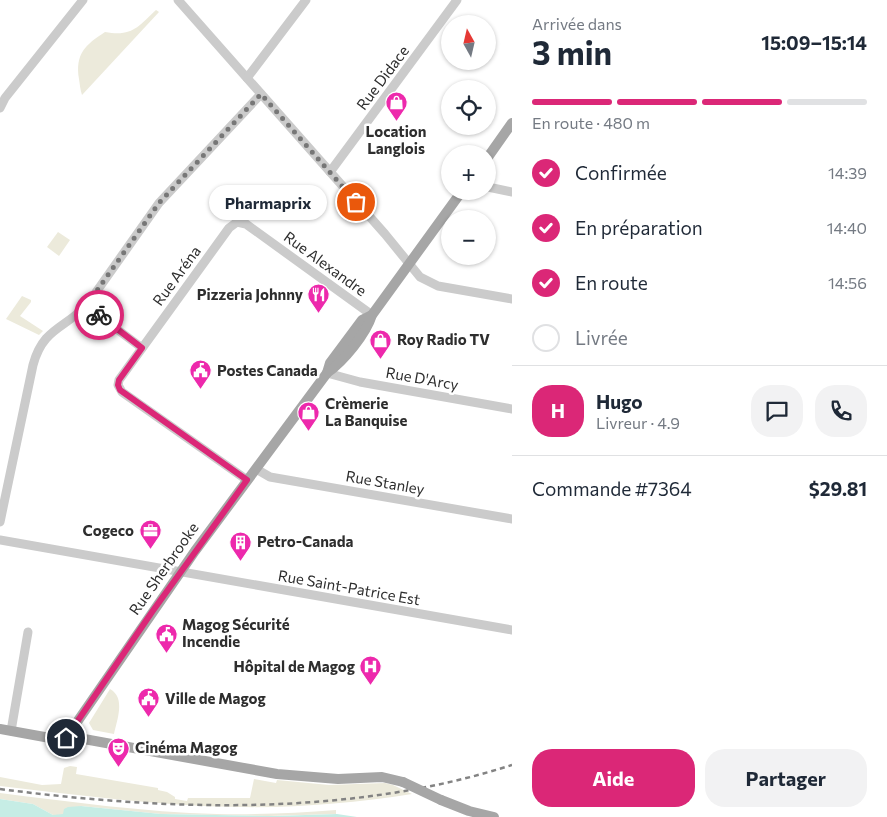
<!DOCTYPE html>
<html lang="fr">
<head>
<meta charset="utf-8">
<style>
	body { margin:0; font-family:Commissioner,sans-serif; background:#f2f2f3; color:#1f2937; height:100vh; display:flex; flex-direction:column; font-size:19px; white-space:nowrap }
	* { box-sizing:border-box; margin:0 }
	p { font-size:16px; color:#747a83 }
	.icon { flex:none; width:28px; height:28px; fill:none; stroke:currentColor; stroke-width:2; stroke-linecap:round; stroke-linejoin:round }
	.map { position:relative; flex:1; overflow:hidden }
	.details { display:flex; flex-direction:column; background:#fff; width:375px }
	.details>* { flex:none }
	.needle { width:32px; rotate:352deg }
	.tools { position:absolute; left:441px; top:15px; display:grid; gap:10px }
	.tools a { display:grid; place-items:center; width:55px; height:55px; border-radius:50%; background:#fff; box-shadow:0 1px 4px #0004; font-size:25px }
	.pin { position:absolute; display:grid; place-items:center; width:42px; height:42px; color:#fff; margin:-21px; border:2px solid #fff; border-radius:50%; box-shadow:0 1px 5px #0007 }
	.courier { position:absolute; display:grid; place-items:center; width:50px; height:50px; margin:-25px; border:4px solid #db2777; border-radius:50%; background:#fff; color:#222; box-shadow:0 1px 6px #0007 }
	.bubble { position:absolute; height:35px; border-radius:18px; background:#fff; box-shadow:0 1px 4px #0004; font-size:16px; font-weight:700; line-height:35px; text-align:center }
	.head em { font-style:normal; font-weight:700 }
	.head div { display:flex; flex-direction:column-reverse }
	.head { display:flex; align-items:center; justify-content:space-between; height:85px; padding:0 20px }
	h1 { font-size:32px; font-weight:700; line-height:38px }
	.bar { display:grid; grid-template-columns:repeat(4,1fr); gap:8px 5px; align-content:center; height:60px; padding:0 20px }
	.bar i { height:6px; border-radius:4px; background:#e0e1e3 }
	.bar .on { background:#db2777 }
	.bar p { grid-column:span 4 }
	.line { display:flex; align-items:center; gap:12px; padding:0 20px; border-top:1px solid #e0e1e3 }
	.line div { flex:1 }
	.round { display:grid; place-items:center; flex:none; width:52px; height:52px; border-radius:20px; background:#f2f2f3 }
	ol { padding:0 20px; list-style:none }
	li { display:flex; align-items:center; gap:15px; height:55px }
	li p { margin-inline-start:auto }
	li .icon { padding:5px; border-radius:50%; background:#db2777; color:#fff; stroke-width:4 }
	li:last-child { color:#747a83 }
	li i { width:28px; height:28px; border:2px solid #e0e1e3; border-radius:50% }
	.primary-button { display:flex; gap:10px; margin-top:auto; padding:10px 20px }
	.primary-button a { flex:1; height:58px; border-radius:20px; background:#db2777; color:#fff; font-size:20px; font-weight:700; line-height:58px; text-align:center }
	.primary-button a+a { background:#f2f2f3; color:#1f2937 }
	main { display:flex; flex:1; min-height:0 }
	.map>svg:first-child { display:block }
	.green { fill:#eceadb }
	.water { fill:#c6ede5 }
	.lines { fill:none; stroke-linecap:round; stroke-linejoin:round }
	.minor { stroke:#cbcbcb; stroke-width:9 }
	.major { stroke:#a6a6a6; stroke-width:10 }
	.rail { stroke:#838383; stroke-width:2.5; stroke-dasharray:5 4; stroke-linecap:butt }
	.major-bridge { stroke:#a6a6a6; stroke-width:10 }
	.done { stroke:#777; stroke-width:5; stroke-dasharray:0 9 }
	.route { stroke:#db2777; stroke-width:6 }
	.labels { text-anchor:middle; stroke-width:5; stroke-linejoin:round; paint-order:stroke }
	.street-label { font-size:15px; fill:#2e2e2e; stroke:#fff }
	.poi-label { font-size:15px; font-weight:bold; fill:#2e2e2e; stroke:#fff; text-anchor:start }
</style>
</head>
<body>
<main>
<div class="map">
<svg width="512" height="817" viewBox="0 0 512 817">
	<rect width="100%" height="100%" fill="#fff"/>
	<!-- green -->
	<g class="green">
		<path d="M156,10L159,12L82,95C80,89 80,85 79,79C75,54 85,45 105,32C132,37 138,27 156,10Z"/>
		<polygon points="58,232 70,240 59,256 47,247"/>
		<polygon points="22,296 31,300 31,302 20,316 43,331 39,335 6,319"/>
		<path d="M110,689C126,698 117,720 114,734L93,730L89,723Z"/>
		<path d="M70,766L77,767L76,774L158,788V790L167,792L175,797V799L187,801L188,798H250L254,779L276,783L277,780L329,785L385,783L393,785L412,794C355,803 297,808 238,807C158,806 79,795 0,786V777L42,785L61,784L64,768Z"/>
		<path d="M0,793C72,802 144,812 217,814C256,815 296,813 336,810V814L268,816L161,814L81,806L63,815H53L33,804L0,799Z"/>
	</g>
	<!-- water -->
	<polygon class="water" points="0,799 33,804 53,815 63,814 64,809 68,807 81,806 161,814 275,816 337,814 357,817 0,817"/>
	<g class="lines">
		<!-- minor -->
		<g class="minor">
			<polyline points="178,0 385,234 420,277 438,286 512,299"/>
			<polyline points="247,78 306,0"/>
			<polyline points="0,108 5,98 83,0"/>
			<polyline points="330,172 457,0"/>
			<polyline points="488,187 512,192"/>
			<polyline points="86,306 142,348"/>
			<polyline points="327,373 360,382 512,409"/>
			<polyline points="256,469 270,477 512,519"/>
			<polyline points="247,480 122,392 118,385 119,380 229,228 237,222 246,224 372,315"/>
			<path d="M0,522L33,365C43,328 64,329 87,305L159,203L261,94"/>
			<polyline points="0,540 512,630"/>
			<polyline points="11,731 28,632"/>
		</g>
		<!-- major -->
		<g class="major">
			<polyline points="488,157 512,123"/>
			<polyline points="327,373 330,363 362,320 372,315"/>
			<polyline points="0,729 50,738 84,739 277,774 338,779 382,777 403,782"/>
			<path d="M66,738L195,551L327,373C344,361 366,334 372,315L462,191"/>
			<polyline points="441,800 469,811 494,817"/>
		</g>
		<!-- rail -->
		<path class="rail" d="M0,789C169,811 350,817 512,765"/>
		<!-- major-bridge -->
		<polyline class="major-bridge" points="403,782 441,800"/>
	</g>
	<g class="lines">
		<!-- done -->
		<polyline class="done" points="99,315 86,306 159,203 261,94 356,202"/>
		<!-- route -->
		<polyline class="route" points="66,738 152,612 247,480 120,390 118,385 119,380 142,348 99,315"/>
	</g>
	<!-- icons -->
	<defs>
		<symbol id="shop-pin" viewBox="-11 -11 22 30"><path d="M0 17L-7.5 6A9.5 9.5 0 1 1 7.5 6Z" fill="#ed29ac" stroke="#fff"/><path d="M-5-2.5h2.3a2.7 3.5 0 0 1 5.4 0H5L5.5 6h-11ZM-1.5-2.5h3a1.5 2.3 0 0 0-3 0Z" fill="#fff"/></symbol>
		<symbol id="restaurant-pin" viewBox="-11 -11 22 30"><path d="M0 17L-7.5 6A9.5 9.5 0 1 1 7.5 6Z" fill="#ed29ac" stroke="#fff"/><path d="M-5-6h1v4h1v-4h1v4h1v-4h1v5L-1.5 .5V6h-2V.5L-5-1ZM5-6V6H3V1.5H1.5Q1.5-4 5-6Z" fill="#fff"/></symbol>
		<symbol id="civic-pin" viewBox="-11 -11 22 30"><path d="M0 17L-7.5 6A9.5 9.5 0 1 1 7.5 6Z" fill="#ed29ac" stroke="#fff"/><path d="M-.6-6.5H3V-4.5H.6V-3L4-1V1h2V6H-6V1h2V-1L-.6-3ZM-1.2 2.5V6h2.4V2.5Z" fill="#fff"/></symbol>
		<symbol id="office-pin" viewBox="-11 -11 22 30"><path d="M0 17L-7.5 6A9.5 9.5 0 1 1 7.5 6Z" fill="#ed29ac" stroke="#fff"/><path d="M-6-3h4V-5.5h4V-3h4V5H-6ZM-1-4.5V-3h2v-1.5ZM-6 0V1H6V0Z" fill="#fff"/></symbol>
		<symbol id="building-pin" viewBox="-11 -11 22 30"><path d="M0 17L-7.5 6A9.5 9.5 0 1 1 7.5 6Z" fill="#ed29ac" stroke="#fff"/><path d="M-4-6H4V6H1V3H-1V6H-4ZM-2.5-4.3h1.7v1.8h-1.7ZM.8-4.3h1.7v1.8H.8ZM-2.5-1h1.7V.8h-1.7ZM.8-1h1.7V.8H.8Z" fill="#fff"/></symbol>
		<symbol id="hospital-pin" viewBox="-11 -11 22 30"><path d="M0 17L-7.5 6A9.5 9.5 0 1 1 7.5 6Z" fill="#ed29ac" stroke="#fff"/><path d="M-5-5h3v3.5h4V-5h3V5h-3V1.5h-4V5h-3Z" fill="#fff"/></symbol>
		<symbol id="theatre-pin" viewBox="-11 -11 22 30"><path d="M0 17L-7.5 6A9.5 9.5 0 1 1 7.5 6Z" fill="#ed29ac" stroke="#fff"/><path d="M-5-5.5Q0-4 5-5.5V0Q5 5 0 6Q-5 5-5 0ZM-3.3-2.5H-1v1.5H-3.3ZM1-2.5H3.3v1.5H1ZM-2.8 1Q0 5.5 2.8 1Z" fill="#fff"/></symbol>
	</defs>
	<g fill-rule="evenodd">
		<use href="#shop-pin" x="384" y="90" width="25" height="34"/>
		<use href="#restaurant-pin" x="306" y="282" width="25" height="34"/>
		<use href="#shop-pin" x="368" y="328" width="25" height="34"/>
		<use href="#civic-pin" x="188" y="358" width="25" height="34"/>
		<use href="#shop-pin" x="296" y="400" width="25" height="34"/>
		<use href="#office-pin" x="138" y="518" width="25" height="34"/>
		<use href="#building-pin" x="228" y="530" width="25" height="34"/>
		<use href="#civic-pin" x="154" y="622" width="25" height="34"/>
		<use href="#hospital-pin" x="358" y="654" width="25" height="34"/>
		<use href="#civic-pin" x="136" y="686" width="25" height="34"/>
		<use href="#theatre-pin" x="106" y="736" width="25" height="34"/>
	</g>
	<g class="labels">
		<!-- street labels -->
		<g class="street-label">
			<text transform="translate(383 78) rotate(-53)" y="5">Rue Didace</text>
			<text transform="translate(325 264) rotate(36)" y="5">Rue Alexandre</text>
			<text transform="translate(177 276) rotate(-54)" y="5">Rue Aréna</text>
			<text transform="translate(422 379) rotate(10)" y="5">Rue D'Arcy</text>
			<text transform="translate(385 483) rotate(10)" y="5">Rue Stanley</text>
			<text transform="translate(164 569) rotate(-55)" y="5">Rue Sherbrooke</text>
			<text transform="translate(349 588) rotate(10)" y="5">Rue Saint-Patrice Est</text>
		</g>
		<!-- poi labels -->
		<g class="poi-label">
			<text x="396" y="137" text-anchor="middle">Location<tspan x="396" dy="17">Langlois</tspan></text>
			<text x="303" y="300" text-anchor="end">Pizzeria Johnny</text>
			<text x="397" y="345">Roy Radio TV</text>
			<text x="217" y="376">Postes Canada</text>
			<text x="325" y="409">Crèmerie<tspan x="325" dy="17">La Banquise</tspan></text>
			<text x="134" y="536" text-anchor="end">Cogeco</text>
			<text x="257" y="547">Petro-Canada</text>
			<text x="182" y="630">Magog Sécurité<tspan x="182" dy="17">Incendie</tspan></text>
			<text x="355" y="672" text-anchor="end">Hôpital de Magog</text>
			<text x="165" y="704">Ville de Magog</text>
			<text x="135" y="753">Cinéma Magog</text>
		</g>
	</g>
</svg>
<div class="tools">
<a><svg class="needle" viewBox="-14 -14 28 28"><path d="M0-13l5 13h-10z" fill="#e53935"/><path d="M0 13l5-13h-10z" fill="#747a83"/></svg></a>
<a><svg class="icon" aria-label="locate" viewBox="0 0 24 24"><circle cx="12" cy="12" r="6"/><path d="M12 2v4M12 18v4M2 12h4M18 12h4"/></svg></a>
<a>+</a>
<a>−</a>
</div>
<div class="pin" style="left:356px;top:202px;background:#ea580c"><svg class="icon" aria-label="bag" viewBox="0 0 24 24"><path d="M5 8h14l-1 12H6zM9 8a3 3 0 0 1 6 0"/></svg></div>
<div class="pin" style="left:66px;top:738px;background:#1f2937"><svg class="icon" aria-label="home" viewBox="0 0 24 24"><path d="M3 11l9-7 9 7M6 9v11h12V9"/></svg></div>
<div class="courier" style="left:99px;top:315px"><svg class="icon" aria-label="bike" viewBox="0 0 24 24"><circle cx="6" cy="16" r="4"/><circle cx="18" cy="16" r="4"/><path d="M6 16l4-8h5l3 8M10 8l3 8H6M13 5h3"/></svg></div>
<div class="bubble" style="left:209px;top:185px;width:118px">Pharmaprix</div>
</div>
<section class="details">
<div class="head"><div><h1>3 min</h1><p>Arrivée dans</p></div><em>15:09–15:14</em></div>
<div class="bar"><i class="on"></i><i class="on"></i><i class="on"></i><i></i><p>En route · 480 m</p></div>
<ol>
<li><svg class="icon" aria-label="check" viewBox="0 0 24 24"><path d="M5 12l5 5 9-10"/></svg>Confirmée<p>14:39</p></li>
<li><svg class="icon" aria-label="check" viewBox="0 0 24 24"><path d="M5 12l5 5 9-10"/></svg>En préparation<p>14:40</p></li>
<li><svg class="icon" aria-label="check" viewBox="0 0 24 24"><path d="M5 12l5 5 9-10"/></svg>En route<p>14:56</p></li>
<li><i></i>Livrée</li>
</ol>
<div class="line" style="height:90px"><b class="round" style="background:#db2777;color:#fff">H</b><div><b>Hugo</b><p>Livreur · 4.9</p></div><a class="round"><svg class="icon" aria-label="chat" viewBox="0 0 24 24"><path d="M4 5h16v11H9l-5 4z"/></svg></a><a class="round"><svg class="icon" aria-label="phone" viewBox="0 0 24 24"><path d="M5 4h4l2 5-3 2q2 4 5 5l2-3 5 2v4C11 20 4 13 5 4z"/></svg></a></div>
<div class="line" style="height:65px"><div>Commande #7364</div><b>$29.81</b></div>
<div class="primary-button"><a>Aide</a><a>Partager</a></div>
</section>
</main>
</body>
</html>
